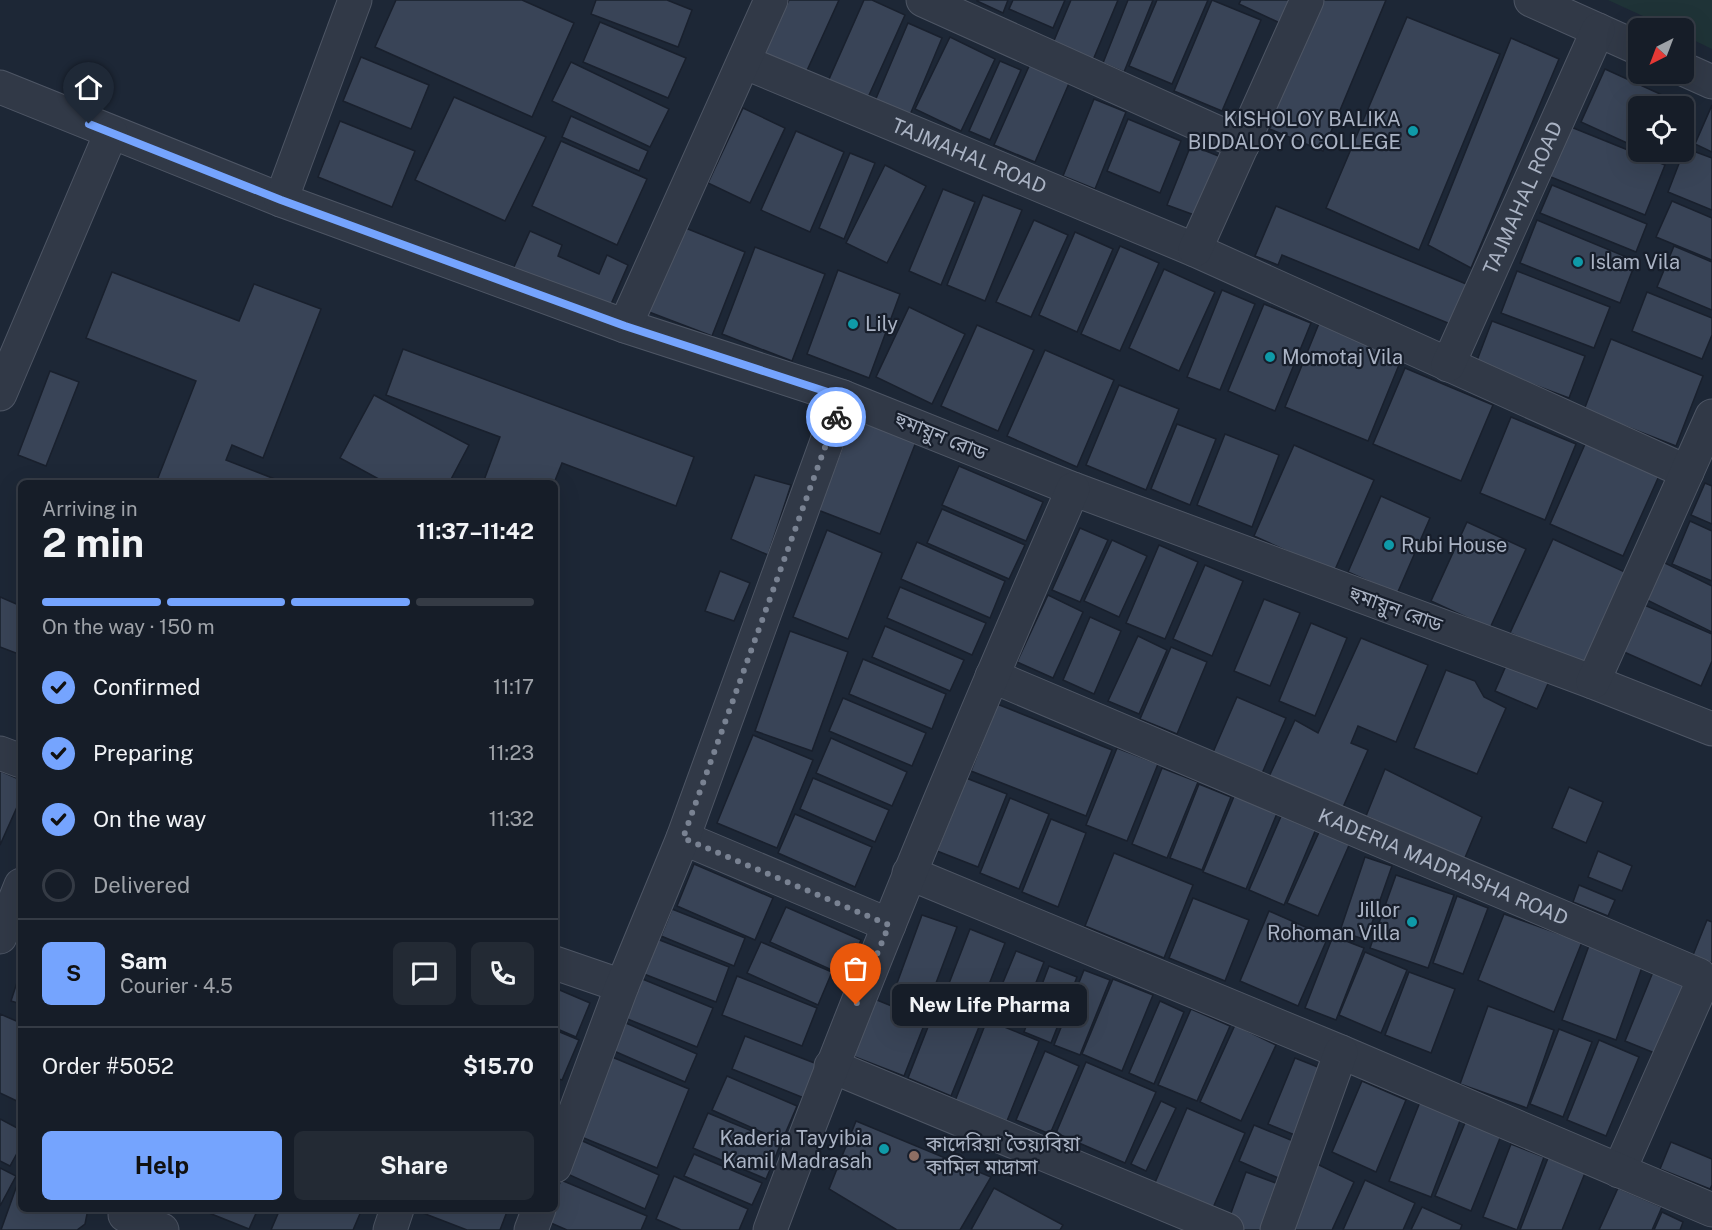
<!DOCTYPE html>
<html lang="en">
<head>
<meta charset="utf-8">
<style>
	body { margin:0; font-family:"Public Sans","Noto Sans Bengali",sans-serif; background:#232a34; color:#f1f3f6; height:100vh; display:flex; flex-direction:column; font-size:22px; white-space:nowrap }
	* { box-sizing:border-box; margin:0 }
	p { font-size:20px; color:#9ea2a8 }
	.icon { flex:none; width:33px; height:33px; fill:none; stroke:currentColor; stroke-width:2; stroke-linecap:round; stroke-linejoin:round }
	.map { position:relative; flex:1; overflow:hidden }
	.side { position:absolute; left:18px; top:480px; width:540px; height:732px; display:flex; flex-direction:column; background:#161d28; border-radius:9px; box-shadow:0 6px 24px #0002,0 0 0 2px #353b45 }
	.side>* { flex:none }
	.needle { width:39px; rotate:222deg }
	.controls { position:absolute; left:1628px; top:18px; display:grid; gap:12px }
	.controls a { display:grid; place-items:center; width:66px; height:66px; border-radius:9px; background:#161d28; box-shadow:0 6px 24px #0002,0 0 0 2px #353b45; font-size:30px }
	.pin { position:absolute; display:grid; place-items:center; width:51px; height:51px; color:#fff; margin:-62px -26px; border-radius:50% 50% 50% 0; rotate:-45deg; box-shadow:0 0 6px #0007 }
	.pin .icon { rotate:45deg }
	.courier { position:absolute; display:grid; place-items:center; width:60px; height:60px; margin:-30px; border:4px solid #75a4fe; border-radius:50%; background:#fff; color:#222; box-shadow:0 2px 8px #0007 }
	.bubble { position:absolute; height:42px; border-radius:9px; background:#161d28; box-shadow:0 6px 24px #0002,0 0 0 2px #353b45; font-size:20px; font-weight:700; line-height:42px; text-align:center }
	.overview em { font-style:normal; font-weight:700 }
	.overview div { display:flex; flex-direction:column-reverse }
	.overview { display:flex; align-items:center; justify-content:space-between; height:102px; padding:0 24px }
	h1 { font-size:39px; font-weight:700; line-height:45px }
	.bar { display:grid; grid-template-columns:repeat(4,1fr); gap:9px 6px; align-content:center; height:72px; padding:0 24px }
	.bar i { height:8px; border-radius:4px; background:#353b45 }
	.bar .selected { background:#75a4fe }
	.bar p { grid-column:span 4 }
	.line { display:flex; align-items:center; gap:15px; padding:0 24px; border-top:2px solid #353b45 }
	.line div { flex:1 }
	.round { display:grid; place-items:center; flex:none; width:63px; height:63px; border-radius:9px; background:#232a34 }
	ol { padding:0 24px; list-style:none }
	li { display:flex; align-items:center; gap:18px; height:66px }
	li p { margin-inline-start:auto }
	li .icon { padding:6px; border-radius:50%; background:#75a4fe; color:#111; stroke-width:4 }
	li:last-child { color:#9ea2a8 }
	li i { width:33px; height:33px; border:3px solid #353b45; border-radius:50% }
	.primary-button { display:flex; gap:12px; margin-top:auto; padding:12px 24px }
	.primary-button a { flex:1; height:69px; border-radius:9px; background:#75a4fe; color:#111; font-size:24px; font-weight:700; line-height:69px; text-align:center }
	.primary-button a+a { background:#232a34; color:#f1f3f6 }
	.map>svg:first-child { display:block }
	.green { fill:#1f3337 }
	.building { fill:#394457; stroke:#19202d; stroke-width:1.5 }
	.lines { fill:none; stroke-linecap:round; stroke-linejoin:round }
	.street-casing { stroke:#4e5665; stroke-width:35 }
	.street { stroke:#313947; stroke-width:33 }
	.done { stroke:#798292; stroke-width:6; stroke-dasharray:0 10.8 }
	.route { stroke:#75a4fe; stroke-width:8 }
	.culture-dot { fill:#0f9aa8; stroke:#171e2b; stroke-width:2 }
	.education-dot { fill:#8d6e63; stroke:#171e2b; stroke-width:2 }
	.labels { text-anchor:middle; stroke-width:4.5; stroke-linejoin:round; paint-order:stroke }
	.poi-label { font-size:20px; fill:#aab3c4; stroke:#171e2b; text-anchor:start }
	.street-label { font-size:20px; fill:#aab3c4; stroke:#171e2b }
</style>
</head>
<body>
<div class="map">
<svg width="1712" height="1230" viewBox="0 0 1712 1230">
	<rect width="100%" height="100%" fill="#1d2736"/>
	<!-- green -->
	<polygon class="green" points="1608,0 1712,0 1712,49 1683,35 1683,28 1669,28"/>
	<!-- building -->
	<g class="building">
		<polygon points="396,0 522,0 574,23 532,117 375,47"/>
		<polygon points="596,0 667,0 692,10 678,47 591,14"/>
		<polygon points="789,0 839,0 804,77 762,58"/>
		<polygon points="864,0 872,0 905,15 865,104 826,86"/>
		<polygon points="977,0 1008,0 1003,13 977,1"/>
		<polygon points="1013,0 1065,0 1053,28 1009,9"/>
		<polygon points="1071,0 1118,0 1093,60 1053,43"/>
		<polygon points="1128,0 1153,0 1124,72 1103,63"/>
		<polygon points="1157,0 1208,0 1172,84 1129,66"/>
		<polygon points="1212,0 1261,20 1222,111 1174,91"/>
		<polygon points="1241,0 1293,0 1282,24 1239,4"/>
		<polygon points="1318,0 1386,0 1323,151 1265,127"/>
		<polygon points="1407,17 1500,54 1419,250 1326,208"/>
		<polygon points="600,22 686,58 668,98 583,62"/>
		<polygon points="908,23 942,38 907,122 872,108"/>
		<polygon points="950,37 995,59 961,131 915,109"/>
		<polygon points="1511,38 1559,59 1471,268 1428,245"/>
		<polygon points="361,57 429,85 411,129 343,101"/>
		<polygon points="1000,61 1021,70 990,140 969,131"/>
		<polygon points="571,62 669,109 650,147 552,101"/>
		<polygon points="1030,64 1070,81 1035,162 994,145"/>
		<polygon points="1605,69 1680,103 1678,106 1638,106 1638,148 1581,122"/>
		<polygon points="454,97 546,137 505,221 415,180"/>
		<polygon points="1094,99 1126,112 1095,189 1063,176"/>
		<polygon points="1712,105 1712,152 1695,144"/>
		<polygon points="743,108 785,128 750,203 708,183"/>
		<polygon points="571,116 648,151 639,171 562,137"/>
		<polygon points="1128,119 1181,141 1160,193 1107,171"/>
		<polygon points="340,121 415,151 392,207 318,177"/>
		<polygon points="1566,125 1665,165 1645,215 1546,175"/>
		<polygon points="796,131 844,152 810,232 761,210"/>
		<polygon points="561,141 647,179 617,245 532,206"/>
		<polygon points="1191,145 1221,157 1197,216 1167,205"/>
		<polygon points="1685,148 1712,158 1712,210 1668,192"/>
		<polygon points="850,153 875,163 844,239 819,228"/>
		<polygon points="885,165 926,186 887,263 846,243"/>
		<polygon points="1552,185 1647,224 1636,252 1540,213"/>
		<polygon points="943,189 975,202 941,285 909,271"/>
		<polygon points="983,195 1022,210 985,301 947,285"/>
		<polygon points="1672,201 1712,218 1712,260 1656,237"/>
		<polygon points="1276,206 1476,288 1460,328 1282,255 1278,265 1255,256"/>
		<polygon points="1034,220 1068,235 1031,317 996,302"/>
		<polygon points="1537,220 1636,261 1620,303 1520,263"/>
		<polygon points="683,227 745,252 712,336 649,312"/>
		<polygon points="530,231 562,245 558,256 599,274 607,255 628,265 608,311 513,269"/>
		<polygon points="1075,232 1113,249 1077,332 1039,315"/>
		<polygon points="1120,246 1159,263 1120,351 1081,334"/>
		<polygon points="1674,246 1712,262 1712,310 1657,287"/>
		<polygon points="755,247 825,274 792,361 722,334"/>
		<polygon points="1164,269 1215,292 1179,371 1129,348"/>
		<polygon points="838,270 900,294 869,378 807,354"/>
		<polygon points="1517,271 1610,307 1594,348 1501,313"/>
		<polygon points="112,272 239,321 254,284 321,309 263,458 232,445 226,460 285,483 156,483 196,381 86,338"/>
		<polygon points="1222,290 1255,304 1220,390 1187,377"/>
		<polygon points="1647,292 1712,318 1712,335 1702,359 1632,331"/>
		<polygon points="1264,304 1311,323 1275,411 1228,391"/>
		<polygon points="909,307 965,334 932,404 876,377"/>
		<polygon points="1322,316 1405,350 1368,441 1285,407"/>
		<polygon points="1492,321 1585,356 1569,398 1476,363"/>
		<polygon points="977,325 1034,350 998,431 941,406"/>
		<polygon points="1611,339 1703,376 1676,446 1584,410"/>
		<polygon points="403,349 694,457 676,506 562,463 554,483 483,483 500,437 386,395"/>
		<polygon points="1045,350 1114,380 1077,467 1007,436"/>
		<polygon points="1405,368 1493,405 1461,481 1373,444"/>
		<polygon points="50,371 79,382 46,466 18,455"/>
		<polygon points="1119,385 1179,409 1146,490 1086,465"/>
		<polygon points="374,395 469,445 449,483 386,483 340,458"/>
		<polygon points="1511,417 1576,444 1545,520 1480,493"/>
		<polygon points="854,418 916,442 880,534 818,510"/>
		<polygon points="1177,424 1216,439 1190,505 1151,489"/>
		<polygon points="1225,434 1279,455 1252,527 1197,505"/>
		<polygon points="1589,435 1663,467 1623,556 1550,524"/>
		<polygon points="1294,445 1374,480 1334,572 1254,536"/>
		<polygon points="959,466 1043,502 1026,541 942,505"/>
		<polygon points="755,475 791,485 768,555 731,539"/>
		<polygon points="1705,483 1712,486 1712,524 1691,515"/>
		<polygon points="1381,496 1430,518 1397,594 1348,572"/>
		<polygon points="942,509 1025,545 1009,579 927,543"/>
		<polygon points="1690,521 1712,531 1712,581 1672,564"/>
		<polygon points="1467,522 1526,549 1490,628 1431,601"/>
		<polygon points="1080,528 1108,540 1080,602 1052,590"/>
		<polygon points="827,530 882,553 848,639 793,617"/>
		<polygon points="1553,539 1627,573 1585,667 1510,633"/>
		<polygon points="1112,540 1147,556 1119,617 1084,601"/>
		<polygon points="917,542 1005,581 990,618 901,579"/>
		<polygon points="1159,545 1198,562 1165,639 1126,623"/>
		<polygon points="1663,562 1712,586 1712,632 1645,599"/>
		<polygon points="1205,565 1243,581 1212,656 1173,639"/>
		<polygon points="720,571 750,583 734,621 705,611"/>
		<polygon points="900,587 986,623 972,655 887,618"/>
		<polygon points="1048,595 1083,612 1053,678 1017,662"/>
		<polygon points="0,597 21,606 21,655 0,647"/>
		<polygon points="1264,599 1300,613 1270,686 1234,671"/>
		<polygon points="1635,601 1712,634 1712,661 1701,686 1615,648"/>
		<polygon points="1090,617 1121,631 1094,694 1063,680"/>
		<polygon points="1311,623 1347,638 1315,716 1279,701"/>
		<polygon points="885,626 964,660 950,691 872,657"/>
		<polygon points="790,631 848,652 812,751 755,731"/>
		<polygon points="1138,636 1167,650 1139,714 1108,701"/>
		<polygon points="1361,638 1428,665 1396,742 1358,726 1351,743 1368,750 1340,814 1267,781 1295,720 1318,733"/>
		<polygon points="1171,647 1207,662 1177,734 1140,719"/>
		<polygon points="863,659 946,694 932,729 849,694"/>
		<polygon points="1508,661 1550,679 1537,709 1495,691"/>
		<polygon points="1446,670 1475,681 1484,697 1506,708 1477,774 1414,748"/>
		<polygon points="1237,697 1286,718 1260,778 1211,757"/>
		<polygon points="843,698 926,733 912,766 829,731"/>
		<polygon points="997,704 1112,750 1086,816 971,771"/>
		<polygon points="753,735 813,760 777,848 717,823"/>
		<polygon points="831,738 907,772 892,806 816,773"/>
		<polygon points="1117,748 1158,764 1127,841 1086,825"/>
		<polygon points="1162,768 1198,782 1167,858 1132,844"/>
		<polygon points="1385,769 1482,817 1464,860 1366,816"/>
		<polygon points="0,771 21,780 21,798 0,845"/>
		<polygon points="813,778 889,810 875,842 800,809"/>
		<polygon points="966,778 1007,794 978,867 937,851"/>
		<polygon points="1199,784 1231,797 1202,870 1170,858"/>
		<polygon points="1569,787 1603,802 1586,843 1552,828"/>
		<polygon points="1235,794 1278,811 1246,889 1203,872"/>
		<polygon points="1010,798 1049,814 1019,889 980,873"/>
		<polygon points="795,814 872,847 855,887 778,853"/>
		<polygon points="1282,814 1316,829 1284,905 1249,890"/>
		<polygon points="1051,819 1086,833 1058,907 1022,892"/>
		<polygon points="1320,830 1350,843 1318,916 1287,903"/>
		<polygon points="1598,851 1632,866 1622,891 1588,877"/>
		<polygon points="1114,853 1193,885 1164,958 1085,926"/>
		<polygon points="1365,857 1392,866 1366,940 1340,931"/>
		<polygon points="694,864 773,898 755,940 677,906"/>
		<polygon points="1396,875 1454,895 1428,968 1370,948"/>
		<polygon points="1579,885 1615,900 1608,916 1573,902"/>
		<polygon points="1457,896 1488,908 1463,974 1433,963"/>
		<polygon points="1193,898 1249,920 1225,981 1169,958"/>
		<polygon points="786,907 861,940 845,976 770,942"/>
		<polygon points="672,909 745,938 734,966 661,936"/>
		<polygon points="1269,911 1328,937 1298,1006 1240,981"/>
		<polygon points="1504,914 1582,942 1554,1012 1478,980"/>
		<polygon points="922,915 957,927 930,999 896,986"/>
		<polygon points="1707,920 1712,922 1712,963 1693,955"/>
		<polygon points="970,929 1005,943 978,1013 943,999"/>
		<polygon points="1333,936 1364,948 1336,1020 1305,1008"/>
		<polygon points="657,939 729,967 716,1002 644,974"/>
		<polygon points="1591,940 1645,959 1616,1040 1562,1020"/>
		<polygon points="761,942 832,972 818,1005 747,973"/>
		<polygon points="1016,951 1044,962 1021,1021 992,1009"/>
		<polygon points="1365,952 1407,970 1381,1033 1339,1015"/>
		<polygon points="1049,966 1077,977 1051,1043 1024,1032"/>
		<polygon points="1655,967 1691,982 1662,1056 1625,1041"/>
		<polygon points="21,970 21,1004 11,1001"/>
		<polygon points="1084,970 1110,980 1080,1055 1054,1045"/>
		<polygon points="1409,972 1455,989 1431,1053 1385,1035"/>
		<polygon points="737,976 817,1008 802,1046 722,1015"/>
		<polygon points="640,978 713,1008 697,1047 625,1018"/>
		<polygon points="1113,979 1153,995 1122,1071 1082,1054"/>
		<polygon points="555,988 590,1003 576,1037 555,1028"/>
		<polygon points="872,998 926,1020 904,1076 850,1055"/>
		<polygon points="1160,1001 1184,1012 1154,1084 1129,1073"/>
		<polygon points="937,1004 981,1022 951,1096 908,1078"/>
		<polygon points="1488,1006 1554,1030 1527,1108 1460,1084"/>
		<polygon points="1191,1009 1230,1026 1197,1101 1158,1085"/>
		<polygon points="0,1014 21,1023 21,1103 0,1093"/>
		<polygon points="987,1020 1039,1041 1007,1121 955,1101"/>
		<polygon points="626,1023 697,1054 685,1082 614,1051"/>
		<polygon points="1235,1025 1276,1045 1241,1121 1200,1102"/>
		<polygon points="1559,1029 1592,1042 1563,1117 1530,1104"/>
		<polygon points="555,1030 579,1040 562,1080 555,1078"/>
		<polygon points="745,1036 817,1064 804,1098 732,1069"/>
		<polygon points="1599,1040 1639,1057 1606,1136 1567,1120"/>
		<polygon points="1045,1051 1079,1066 1050,1134 1016,1120"/>
		<polygon points="612,1057 689,1089 657,1168 579,1136"/>
		<polygon points="1295,1058 1328,1071 1302,1138 1268,1124"/>
		<polygon points="1086,1062 1156,1092 1125,1163 1056,1133"/>
		<polygon points="727,1076 797,1106 782,1141 712,1110"/>
		<polygon points="1362,1081 1406,1100 1376,1172 1332,1152"/>
		<polygon points="1161,1101 1176,1108 1146,1171 1131,1164"/>
		<polygon points="1420,1102 1461,1118 1431,1197 1389,1181"/>
		<polygon points="1187,1108 1245,1133 1212,1210 1154,1185"/>
		<polygon points="708,1113 781,1143 766,1179 693,1148"/>
		<polygon points="1467,1118 1502,1133 1471,1211 1435,1196"/>
		<polygon points="0,1119 21,1130 21,1146 10,1166 0,1161"/>
		<polygon points="856,1121 991,1177 960,1230 897,1230 829,1189"/>
		<polygon points="1254,1125 1298,1143 1283,1180 1239,1161"/>
		<polygon points="578,1139 659,1175 645,1209 563,1172"/>
		<polygon points="1671,1142 1712,1159 1712,1185 1710,1189 1660,1169"/>
		<polygon points="1511,1144 1544,1157 1517,1230 1483,1217"/>
		<polygon points="694,1154 762,1183 752,1205 684,1176"/>
		<polygon points="1548,1158 1585,1173 1562,1230 1520,1230"/>
		<polygon points="1315,1163 1354,1182 1332,1230 1284,1230"/>
		<polygon points="0,1168 16,1176 0,1206"/>
		<polygon points="1246,1172 1284,1186 1267,1230 1242,1230 1227,1224"/>
		<polygon points="21,1174 21,1209 88,1209 85,1224 77,1230 1,1230"/>
		<polygon points="674,1176 748,1209 739,1230 681,1230 656,1219"/>
		<polygon points="561,1180 647,1216 641,1230 567,1230 544,1220 555,1209 555,1195"/>
		<polygon points="1365,1180 1415,1203 1403,1230 1343,1230"/>
		<polygon points="994,1188 1063,1225 1060,1230 971,1230"/>
		<polygon points="1618,1188 1662,1207 1652,1230 1599,1230"/>
		<polygon points="1422,1207 1462,1225 1460,1230 1411,1230"/>
		<polygon points="199,1209 258,1209 249,1229"/>
		<polygon points="280,1209 362,1209 353,1230 271,1230"/>
		<polygon points="508,1209 500,1230 467,1230 415,1210"/>
		<polygon points="1662,1212 1683,1222 1680,1230 1654,1230"/>
	</g>
	<g class="lines">
		<defs>
			<g id="street">
				<polyline points="923,0 1243,144"/>
				<polyline points="1531,0 1638,48"/>
				<path id="s1" d="M744,62L1195,250L1687,472"/>
				<polyline points="1683,69 1712,82"/>
				<polyline points="0,87 281,200 625,326 843,397 1073,489 1593,682 1712,729"/>
				<polyline points="281,200 355,0"/>
				<polyline points="1195,250 1307,0"/>
				<polyline points="625,326 771,0"/>
				<path id="s2" d="M1448,365L1598,30"/>
				<polyline points="0,394 111,133"/>
				<path id="s3" d="M992,676L1699,975V990L1619,1171"/>
				<polyline points="1593,682 1712,416"/>
				<polyline points="0,753 21,761"/>
				<polyline points="683,838 889,925"/>
				<polyline points="909,873 1341,1052 1712,1210"/>
				<polyline points="0,937 21,885"/>
				<polyline points="555,963 622,986"/>
				<polyline points="831,1066 1227,1230"/>
				<polyline points="555,1166 622,986 683,838 843,397"/>
				<polyline points="125,1215 162,1230"/>
				<polyline points="390,1230 397,1209"/>
				<polyline points="531,1230 539,1209"/>
				<path d="M770,1230C863,980 966,734 1073,489"/>
				<polyline points="1277,1230 1341,1052"/>
			</g>
		</defs>
		<!-- street casing -->
		<use href="#street" class="street-casing"/>
		<!-- street -->
		<use href="#street" class="street"/>
	</g>
	<g class="lines">
		<!-- done -->
		<polyline class="done" points="836,417 683,838 889,925 856,1005"/>
		<!-- route -->
		<polyline class="route" points="89,124 281,200 625,326 843,397 836,417"/>
	</g>
	<!-- markers -->
	<g class="culture-dot">
		<circle cx="1413" cy="131" r="6"/>
		<circle cx="1578" cy="262" r="6"/>
		<circle cx="853" cy="324" r="6"/>
		<circle cx="1270" cy="357" r="6"/>
		<circle cx="1389" cy="545" r="6"/>
		<circle cx="1412" cy="922" r="6"/>
		<circle cx="884" cy="1149" r="6"/>
	</g>
	<circle class="education-dot" cx="914" cy="1156" r="6"/>
	<g class="labels">
		<!-- poi labels -->
		<g class="poi-label">
			<text x="1401" y="126" text-anchor="end">KISHOLOY BALIKA<tspan x="1401" dy="23">BIDDALOY O COLLEGE</tspan></text>
			<text x="1590" y="269">Islam Vila</text>
			<text x="865" y="331">Lily</text>
			<text x="1282" y="364">Momotaj Vila</text>
			<text x="1401" y="552">Rubi House</text>
			<text x="1400" y="917" text-anchor="end">Jillor<tspan x="1400" dy="23">Rohoman Villa</tspan></text>
			<text x="872" y="1145" text-anchor="end">Kaderia Tayyibia<tspan x="872" dy="23">Kamil Madrasah</tspan></text>
			<text x="926" y="1151">কাদেরিয়া তৈয়্যবিয়া<tspan x="926" dy="23">কামিল মাদ্রাসা</tspan></text>
		</g>
		<!-- street labels -->
		<g class="street-label">
			<text dy="7" stroke="none"><textPath href="#s1" startOffset="244">TAJMAHAL ROAD</textPath></text>
			<text dy="7" stroke="none"><textPath href="#s2" startOffset="183">TAJMAHAL ROAD</textPath></text>
			<text transform="translate(941 436) rotate(22)" y="7">হুমায়ুন রোড</text>
			<text transform="translate(1396 609) rotate(20)" y="7">হুমায়ুন রোড</text>
			<text dy="7" stroke="none"><textPath href="#s3" startOffset="490">KADERIA MADRASHA ROAD</textPath></text>
		</g>
	</g>
</svg>
<div class="controls">
<a><svg class="needle" viewBox="-14 -14 28 28"><path d="M0-13l5 13h-10z" fill="#e53935"/><path d="M0 13l5-13h-10z" fill="#9ea2a8"/></svg></a>
<a><svg class="icon" aria-label="locate" viewBox="0 0 24 24"><circle cx="12" cy="12" r="6"/><path d="M12 2v4M12 18v4M2 12h4M18 12h4"/></svg></a>
</div>
<div class="pin" style="left:856px;top:1005px;background:#ea580c"><svg class="icon" aria-label="bag" viewBox="0 0 24 24"><path d="M5 8h14l-1 12H6zM9 8a3 3 0 0 1 6 0"/></svg></div>
<div class="pin" style="left:89px;top:124px;background:#1f2937"><svg class="icon" aria-label="home" viewBox="0 0 24 24"><path d="M3 11l9-7 9 7M6 9v11h12V9"/></svg></div>
<div class="courier" style="left:836px;top:417px"><svg class="icon" aria-label="bike" viewBox="0 0 24 24"><circle cx="6" cy="16" r="4"/><circle cx="18" cy="16" r="4"/><path d="M6 16l4-8h5l3 8M10 8l3 8H6M13 5h3"/></svg></div>
<div class="bubble" style="left:892px;top:984px;width:195px">New Life Pharma</div>
<section class="side">
<div class="overview"><div><h1>2 min</h1><p>Arriving in</p></div><em>11:37–11:42</em></div>
<div class="bar"><i class="selected"></i><i class="selected"></i><i class="selected"></i><i></i><p>On the way · 150 m</p></div>
<ol>
<li><svg class="icon" aria-label="check" viewBox="0 0 24 24"><path d="M5 12l5 5 9-10"/></svg>Confirmed<p>11:17</p></li>
<li><svg class="icon" aria-label="check" viewBox="0 0 24 24"><path d="M5 12l5 5 9-10"/></svg>Preparing<p>11:23</p></li>
<li><svg class="icon" aria-label="check" viewBox="0 0 24 24"><path d="M5 12l5 5 9-10"/></svg>On the way<p>11:32</p></li>
<li><i></i>Delivered</li>
</ol>
<div class="line" style="height:108px"><b class="round" style="background:#75a4fe;color:#111">S</b><div><b>Sam</b><p>Courier · 4.5</p></div><a class="round"><svg class="icon" aria-label="chat" viewBox="0 0 24 24"><path d="M4 5h16v11H9l-5 4z"/></svg></a><a class="round"><svg class="icon" aria-label="phone" viewBox="0 0 24 24"><path d="M5 4h4l2 5-3 2q2 4 5 5l2-3 5 2v4C11 20 4 13 5 4z"/></svg></a></div>
<div class="line" style="height:78px"><div>Order #5052</div><b>$15.70</b></div>
<div class="primary-button"><a>Help</a><a>Share</a></div>
</section>
</div>
</body>
</html>
